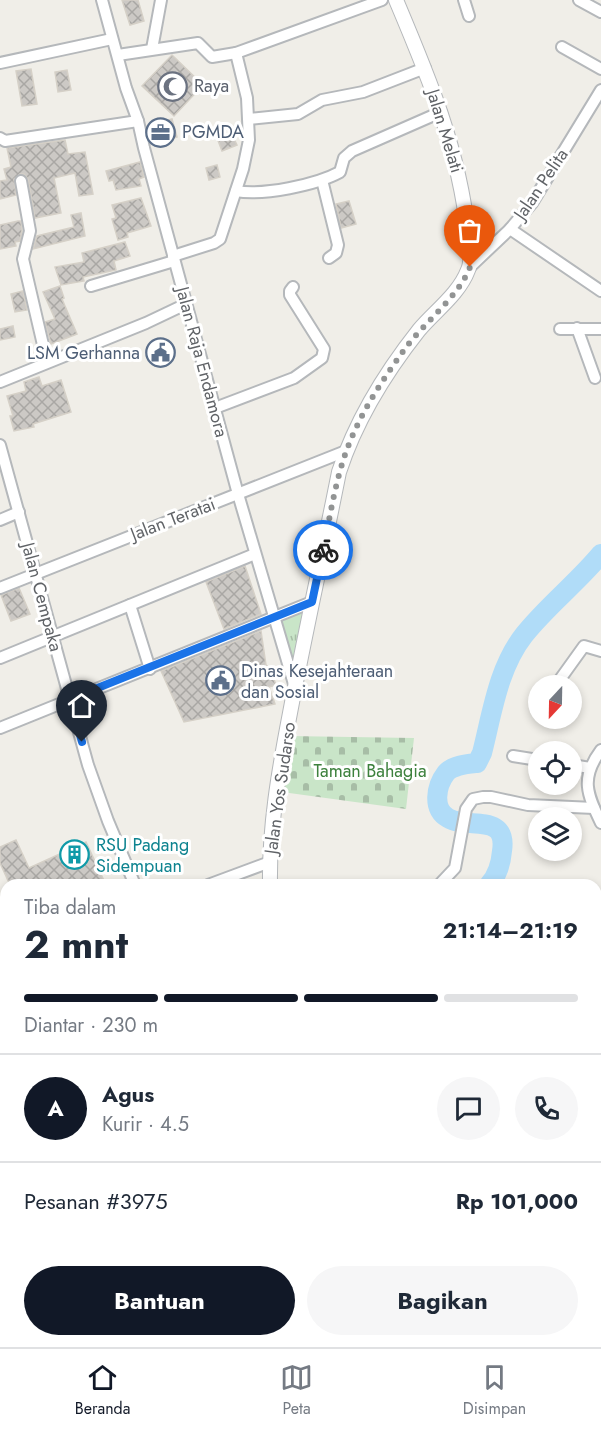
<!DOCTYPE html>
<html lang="id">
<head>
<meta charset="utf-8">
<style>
	body { margin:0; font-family:Jost,sans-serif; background:#f6f6f7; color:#1f2937; height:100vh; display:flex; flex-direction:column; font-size:22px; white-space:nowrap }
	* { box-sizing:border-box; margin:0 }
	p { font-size:20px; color:#747a83 }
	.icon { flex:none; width:33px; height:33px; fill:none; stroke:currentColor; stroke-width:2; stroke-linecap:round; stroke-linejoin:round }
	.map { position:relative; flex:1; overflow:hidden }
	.sheet { position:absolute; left:0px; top:879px; width:602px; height:468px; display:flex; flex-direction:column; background:#fff; border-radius:18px 18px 0 0; box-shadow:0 3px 9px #0003 }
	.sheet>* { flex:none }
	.needle { width:39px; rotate:202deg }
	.buttons { position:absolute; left:528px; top:675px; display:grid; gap:12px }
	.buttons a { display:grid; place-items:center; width:54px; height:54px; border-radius:50%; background:#fff; box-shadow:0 3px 9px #0003; font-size:30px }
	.pin { position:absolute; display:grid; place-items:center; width:51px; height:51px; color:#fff; margin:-62px -26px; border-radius:50% 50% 50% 0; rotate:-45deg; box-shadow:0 0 6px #0007 }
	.pin .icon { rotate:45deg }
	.courier { position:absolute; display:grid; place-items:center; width:60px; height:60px; margin:-30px; border:4px solid #1a73e8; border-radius:50%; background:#fff; color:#222; box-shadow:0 2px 8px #0007 }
	.overview em { font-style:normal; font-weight:700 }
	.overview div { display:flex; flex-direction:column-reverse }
	.overview { display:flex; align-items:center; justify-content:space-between; height:102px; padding:0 24px }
	h1 { font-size:39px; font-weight:700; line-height:45px }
	.bar { display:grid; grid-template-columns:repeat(4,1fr); gap:9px 6px; align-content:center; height:72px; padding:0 24px }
	.bar i { height:8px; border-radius:4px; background:#e0e1e3 }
	.bar .on { background:#111827 }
	.bar p { grid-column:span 4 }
	.line { display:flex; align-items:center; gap:15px; padding:0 24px; border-top:2px solid #e0e1e3 }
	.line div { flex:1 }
	.round { display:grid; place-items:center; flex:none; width:63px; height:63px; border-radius:32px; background:#f6f6f7 }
	.action { display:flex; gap:12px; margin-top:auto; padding:12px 24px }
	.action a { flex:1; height:69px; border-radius:36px; background:#111827; color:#fff; font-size:24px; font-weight:700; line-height:69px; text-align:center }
	.action a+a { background:#f6f6f7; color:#1f2937 }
	.dock { display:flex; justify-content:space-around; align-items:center; height:84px; border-top:2px solid #e0e1e3; background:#fff; font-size:16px; color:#747a83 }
	.dock a { display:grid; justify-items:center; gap:3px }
	.dock .on { color:#111827 }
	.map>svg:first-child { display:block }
	.cemetery { fill:url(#cemetery-stones) }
	.park { fill:url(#park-tufts) }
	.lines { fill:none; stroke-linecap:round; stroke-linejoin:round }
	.river { stroke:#b0dcf8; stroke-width:20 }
	.building { fill:url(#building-cross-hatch); stroke:#d5d0c7; stroke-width:1.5 }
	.service-casing { stroke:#b5b8bb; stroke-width:8 }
	.minor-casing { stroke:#b5b8bb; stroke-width:14 }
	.tertiary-casing { stroke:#b5b8bb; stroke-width:16 }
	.secondary-casing { stroke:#b4b7bb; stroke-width:18 }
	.service { stroke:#fff; stroke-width:5 }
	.minor { stroke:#fff; stroke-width:10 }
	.tertiary { stroke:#fff; stroke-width:14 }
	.secondary { stroke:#fff; stroke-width:15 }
	.done { stroke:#929494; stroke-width:6; stroke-dasharray:0 10.8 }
	.route { stroke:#1a73e8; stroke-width:8 }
	.labels { text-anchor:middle; stroke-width:6; stroke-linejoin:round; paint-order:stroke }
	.worship-label { font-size:18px; fill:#5b616d; stroke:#fff; text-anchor:start }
	.street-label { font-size:18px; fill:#606367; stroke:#fff }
	.service-label { font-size:18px; fill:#4e5e75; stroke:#fff; text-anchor:start }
	.park-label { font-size:18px; fill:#3d813d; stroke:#fff }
	.culture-label { font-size:18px; fill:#0d838f; stroke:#fff; text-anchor:start }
</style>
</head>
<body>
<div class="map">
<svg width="601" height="1347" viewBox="0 0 601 1347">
	<defs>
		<pattern id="cemetery-stones" width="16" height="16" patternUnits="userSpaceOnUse" patternTransform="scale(1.5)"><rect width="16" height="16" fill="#c9e5c8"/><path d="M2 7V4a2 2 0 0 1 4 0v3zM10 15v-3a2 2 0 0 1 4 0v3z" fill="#a7bda6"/></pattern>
		<pattern id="park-tufts" width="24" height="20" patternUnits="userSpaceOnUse" patternTransform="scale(1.5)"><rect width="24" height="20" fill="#c9e5c8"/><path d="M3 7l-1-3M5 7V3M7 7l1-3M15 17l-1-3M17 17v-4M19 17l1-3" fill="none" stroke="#a7bda6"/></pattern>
		<pattern id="building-cross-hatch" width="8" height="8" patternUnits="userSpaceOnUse" patternTransform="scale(1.5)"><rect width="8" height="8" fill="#ccc9c5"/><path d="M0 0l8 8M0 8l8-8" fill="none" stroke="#a9a7a4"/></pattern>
	</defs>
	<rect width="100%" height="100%" fill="#f0eee8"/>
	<!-- cemetery -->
	<polygon class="cemetery" points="289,736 414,738 406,809 282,792"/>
	<!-- park -->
	<polygon class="park" points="310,606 295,679 277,619"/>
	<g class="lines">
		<!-- river -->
		<g class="river">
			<path d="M489,885C497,876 501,863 502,851C508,812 467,830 448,818C432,809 436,786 446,773C453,765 467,764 477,763L482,753C492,714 498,668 524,635C547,606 577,583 601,554"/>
			<polyline points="596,962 601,963"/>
			<polyline points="596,1028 601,1022"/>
			<polyline points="361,1347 367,1341"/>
		</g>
	</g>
	<!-- building -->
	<g class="building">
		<polygon points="122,0 138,0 144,21 130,25"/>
		<polygon points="172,55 203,85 174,116 142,86"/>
		<polygon points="31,69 37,104 22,106 16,71"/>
		<polygon points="67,70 71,90 58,92 55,72"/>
		<polygon points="172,119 177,137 151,144 147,126"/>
		<polygon points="231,132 237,145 222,151 217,138"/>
		<polygon points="65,140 68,154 85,152 93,194 79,196 75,173 54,178 61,213 35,218 28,179 24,174 20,174 14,179 16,195 0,199 0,181 7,180 4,169 11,167 7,148"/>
		<polygon points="140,162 144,177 139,179 141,186 116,190 113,180 109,181 106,171"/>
		<polygon points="217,165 220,177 209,180 206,168"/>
		<polygon points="141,198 151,226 127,233 128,237 118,240 112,219 116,218 112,205"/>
		<polygon points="349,201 356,224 341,228 336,204"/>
		<polygon points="81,213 85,236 33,249 37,236 74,227 71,215"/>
		<polygon points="18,221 21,221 22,231 20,241 15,242 16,246 0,249 0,225"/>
		<polygon points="125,242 130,256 114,261 116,270 83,277 84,281 61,285 55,267 84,262 82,253"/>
		<polygon points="60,286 64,298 62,299 77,334 51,344 45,322 55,319 43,292"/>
		<polygon points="23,291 27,310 15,312 11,294"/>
		<polygon points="13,326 15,337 0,340 0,329"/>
		<polygon points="39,377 42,386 61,380 71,412 33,424 34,427 14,431 10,416 13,416 7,396 26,391 24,382"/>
		<polygon points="245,566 261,614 224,629 206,582"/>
		<polygon points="19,588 30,614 11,621 1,595"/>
		<polygon points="261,631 266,665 270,668 276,685 269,687 275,704 184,722 161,671"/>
		<polygon points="16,840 29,868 86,842 106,885 10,885 0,863 0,847"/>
	</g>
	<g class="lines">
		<defs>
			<polyline id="service" points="596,1341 601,1343"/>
			<g id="minor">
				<polyline points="102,0 126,88 138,121 144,148 238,494 294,684"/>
				<polyline points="464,0 469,16"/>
				<polyline points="579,0 601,12"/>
				<polyline points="562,47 601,69"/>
				<polyline points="152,49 161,0"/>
				<polyline points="118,55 198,43 212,57 236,53"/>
				<polyline points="0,63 112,39"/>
				<polyline points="249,119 298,114 322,100 363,92 425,68"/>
				<polyline points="0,138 5,141 138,121"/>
				<polyline points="322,180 338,245 336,253 329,258"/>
				<polyline points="21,181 30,231 23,259 47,362"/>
				<path d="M236,191C263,196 316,185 340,172L344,158L352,151L441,112"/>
				<polyline points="510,229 601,291"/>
				<polyline points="173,256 214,243 220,239 243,169 249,140 247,98 236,53 382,0"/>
				<polyline points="470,267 510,229 532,203 601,90"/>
				<polyline points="91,286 174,261"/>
				<polyline points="577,328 595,378"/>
				<polyline points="560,329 601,329"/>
				<polyline points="0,382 146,323 186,304"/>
				<polyline points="215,408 294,378 322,358 324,349 290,295 290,291 293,287"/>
				<polyline points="0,445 88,765 108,821 135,885"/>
				<polyline points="0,520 19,512"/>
				<polyline points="0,588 346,451"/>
				<polyline points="130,605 150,669"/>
				<polyline points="0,658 255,554"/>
				<polyline points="556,685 584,646 601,651"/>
				<polyline points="0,728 312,602"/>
				<path d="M601,750C580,778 587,794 601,823"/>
				<polyline points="513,756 538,760"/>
				<polyline points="572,765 590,768"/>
				<polyline points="208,885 270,862"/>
				<polyline points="439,885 455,868 466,809 473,799 483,797 491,797 528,805 594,808"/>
				<polyline points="596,931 601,931"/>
				<polyline points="0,964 6,961"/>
				<polyline points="0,1093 6,1090"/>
				<polyline points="0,1214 6,1212"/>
				<polyline points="329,1347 335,1341"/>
			</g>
			<g id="tertiary">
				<path d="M270,885C269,827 279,770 290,713C305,633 323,553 339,472C356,420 385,373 419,330C435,311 459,294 468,270C473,260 469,245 468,234C459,149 429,78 396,0"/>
				<polyline points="204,1347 206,1341"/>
			</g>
			<g id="secondary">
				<polyline points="596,1272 601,1269"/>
				<polyline points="536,1347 536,1341"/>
			</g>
		</defs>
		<!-- service casing -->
		<use href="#service" class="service-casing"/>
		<!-- minor casing -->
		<use href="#minor" class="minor-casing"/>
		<!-- tertiary casing -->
		<use href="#tertiary" class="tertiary-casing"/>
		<!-- secondary casing -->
		<use href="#secondary" class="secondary-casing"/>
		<!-- service -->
		<use href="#service" class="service"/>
		<!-- minor -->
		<use href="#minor" class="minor"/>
		<!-- tertiary -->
		<use href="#tertiary" class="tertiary"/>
		<!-- secondary -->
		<use href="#secondary" class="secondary"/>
	</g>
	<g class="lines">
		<!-- done -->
		<path class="done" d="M323,550C330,517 335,483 346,452C360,413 383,379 407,346C426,321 459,296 470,267"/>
		<!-- route -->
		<polyline class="route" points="82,742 70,699 312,602 323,550"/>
	</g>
	<!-- icons -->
	<defs>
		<symbol id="mosque-ring" viewBox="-11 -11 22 22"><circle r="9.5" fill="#fff" stroke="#6b7280" stroke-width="1.5"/><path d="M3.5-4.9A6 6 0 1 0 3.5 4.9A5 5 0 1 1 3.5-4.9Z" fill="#6b7280"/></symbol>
		<symbol id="office-ring" viewBox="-11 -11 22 22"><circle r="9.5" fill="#fff" stroke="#5c6f8a" stroke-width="1.5"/><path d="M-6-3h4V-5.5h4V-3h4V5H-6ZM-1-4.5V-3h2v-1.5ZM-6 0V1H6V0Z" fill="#5c6f8a"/></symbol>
		<symbol id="civic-ring" viewBox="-11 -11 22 22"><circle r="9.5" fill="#fff" stroke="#5c6f8a" stroke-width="1.5"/><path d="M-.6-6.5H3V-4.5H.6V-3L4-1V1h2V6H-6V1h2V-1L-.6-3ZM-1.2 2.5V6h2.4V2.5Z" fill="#5c6f8a"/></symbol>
		<symbol id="building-ring" viewBox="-11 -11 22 22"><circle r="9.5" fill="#fff" stroke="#0f9aa8" stroke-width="1.5"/><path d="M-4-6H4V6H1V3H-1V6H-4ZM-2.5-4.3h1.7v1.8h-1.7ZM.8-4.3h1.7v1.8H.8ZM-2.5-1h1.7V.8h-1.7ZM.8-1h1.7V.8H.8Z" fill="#0f9aa8"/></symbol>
	</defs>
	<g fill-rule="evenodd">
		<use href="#mosque-ring" x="156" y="70" width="33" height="33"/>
		<use href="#office-ring" x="144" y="116" width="33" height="33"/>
		<use href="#civic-ring" x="144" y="336" width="33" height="33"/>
		<use href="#civic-ring" x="204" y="664" width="33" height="33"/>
		<use href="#building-ring" x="58" y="838" width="33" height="33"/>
	</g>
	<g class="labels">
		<!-- worship labels -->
		<g class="worship-label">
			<text x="194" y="92">Raya</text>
		</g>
		<!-- street labels -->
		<g class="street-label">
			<text transform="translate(445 131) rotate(73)" y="6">Jalan Melati</text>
			<text transform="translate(541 184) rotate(-56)" y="6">Jalan Pelita</text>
			<text transform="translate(202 362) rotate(75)" y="6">Jalan Raja Endamora</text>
			<text transform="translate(173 519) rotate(-21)" y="6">Jalan Teratai</text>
			<text transform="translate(42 597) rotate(75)" y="6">Jalan Cempaka</text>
			<text transform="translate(280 788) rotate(-82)" y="6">Jalan Yos Sudarso</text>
		</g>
		<!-- service labels -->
		<g class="service-label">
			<text x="182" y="138">PGMDA</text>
			<text x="140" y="359" text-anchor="end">LSM Gerhanna</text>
			<text x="241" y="677">Dinas Kesejahteraan<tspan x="241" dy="21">dan Sosial</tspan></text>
		</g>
		<!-- park labels -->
		<g class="park-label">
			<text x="370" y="777">Taman Bahagia</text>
		</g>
		<!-- culture labels -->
		<g class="culture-label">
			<text x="96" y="851">RSU Padang<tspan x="96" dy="21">Sidempuan</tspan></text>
		</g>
	</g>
</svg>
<div class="buttons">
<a><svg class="needle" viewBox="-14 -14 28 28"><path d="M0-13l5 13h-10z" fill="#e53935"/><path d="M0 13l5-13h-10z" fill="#747a83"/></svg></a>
<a><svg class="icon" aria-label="locate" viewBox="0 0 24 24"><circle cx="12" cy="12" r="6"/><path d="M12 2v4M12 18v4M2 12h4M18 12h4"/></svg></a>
<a><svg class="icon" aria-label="layers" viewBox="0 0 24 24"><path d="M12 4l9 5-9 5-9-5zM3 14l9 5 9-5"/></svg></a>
</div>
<div class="pin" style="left:470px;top:267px;background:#ea580c"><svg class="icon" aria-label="bag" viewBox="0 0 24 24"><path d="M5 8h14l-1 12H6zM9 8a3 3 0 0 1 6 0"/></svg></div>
<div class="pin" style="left:82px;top:742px;background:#1f2937"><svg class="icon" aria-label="home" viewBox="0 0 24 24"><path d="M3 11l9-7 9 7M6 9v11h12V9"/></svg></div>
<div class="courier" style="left:323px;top:550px"><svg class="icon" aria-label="bike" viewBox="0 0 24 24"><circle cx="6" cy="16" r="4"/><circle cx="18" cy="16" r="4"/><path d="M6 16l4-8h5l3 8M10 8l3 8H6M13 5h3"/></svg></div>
<section class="sheet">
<div class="overview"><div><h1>2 mnt</h1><p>Tiba dalam</p></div><em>21:14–21:19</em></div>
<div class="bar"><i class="on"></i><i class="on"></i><i class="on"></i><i></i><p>Diantar · 230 m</p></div>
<div class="line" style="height:108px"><b class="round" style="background:#111827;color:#fff">A</b><div><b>Agus</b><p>Kurir · 4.5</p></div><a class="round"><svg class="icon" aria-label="chat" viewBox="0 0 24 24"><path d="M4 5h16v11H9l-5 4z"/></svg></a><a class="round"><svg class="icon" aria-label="phone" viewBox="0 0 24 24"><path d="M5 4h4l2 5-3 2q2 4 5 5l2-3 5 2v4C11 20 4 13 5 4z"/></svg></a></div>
<div class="line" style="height:78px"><div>Pesanan #3975</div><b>Rp 101,000</b></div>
<div class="action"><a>Bantuan</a><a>Bagikan</a></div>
</section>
</div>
<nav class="dock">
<a class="on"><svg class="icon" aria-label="home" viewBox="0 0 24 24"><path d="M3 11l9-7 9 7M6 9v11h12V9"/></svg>Beranda</a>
<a><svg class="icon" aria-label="map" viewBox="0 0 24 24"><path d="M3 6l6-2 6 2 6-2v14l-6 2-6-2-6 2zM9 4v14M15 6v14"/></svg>Peta</a>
<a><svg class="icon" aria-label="saved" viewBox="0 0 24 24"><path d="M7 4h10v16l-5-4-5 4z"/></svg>Disimpan</a>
</nav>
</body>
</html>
